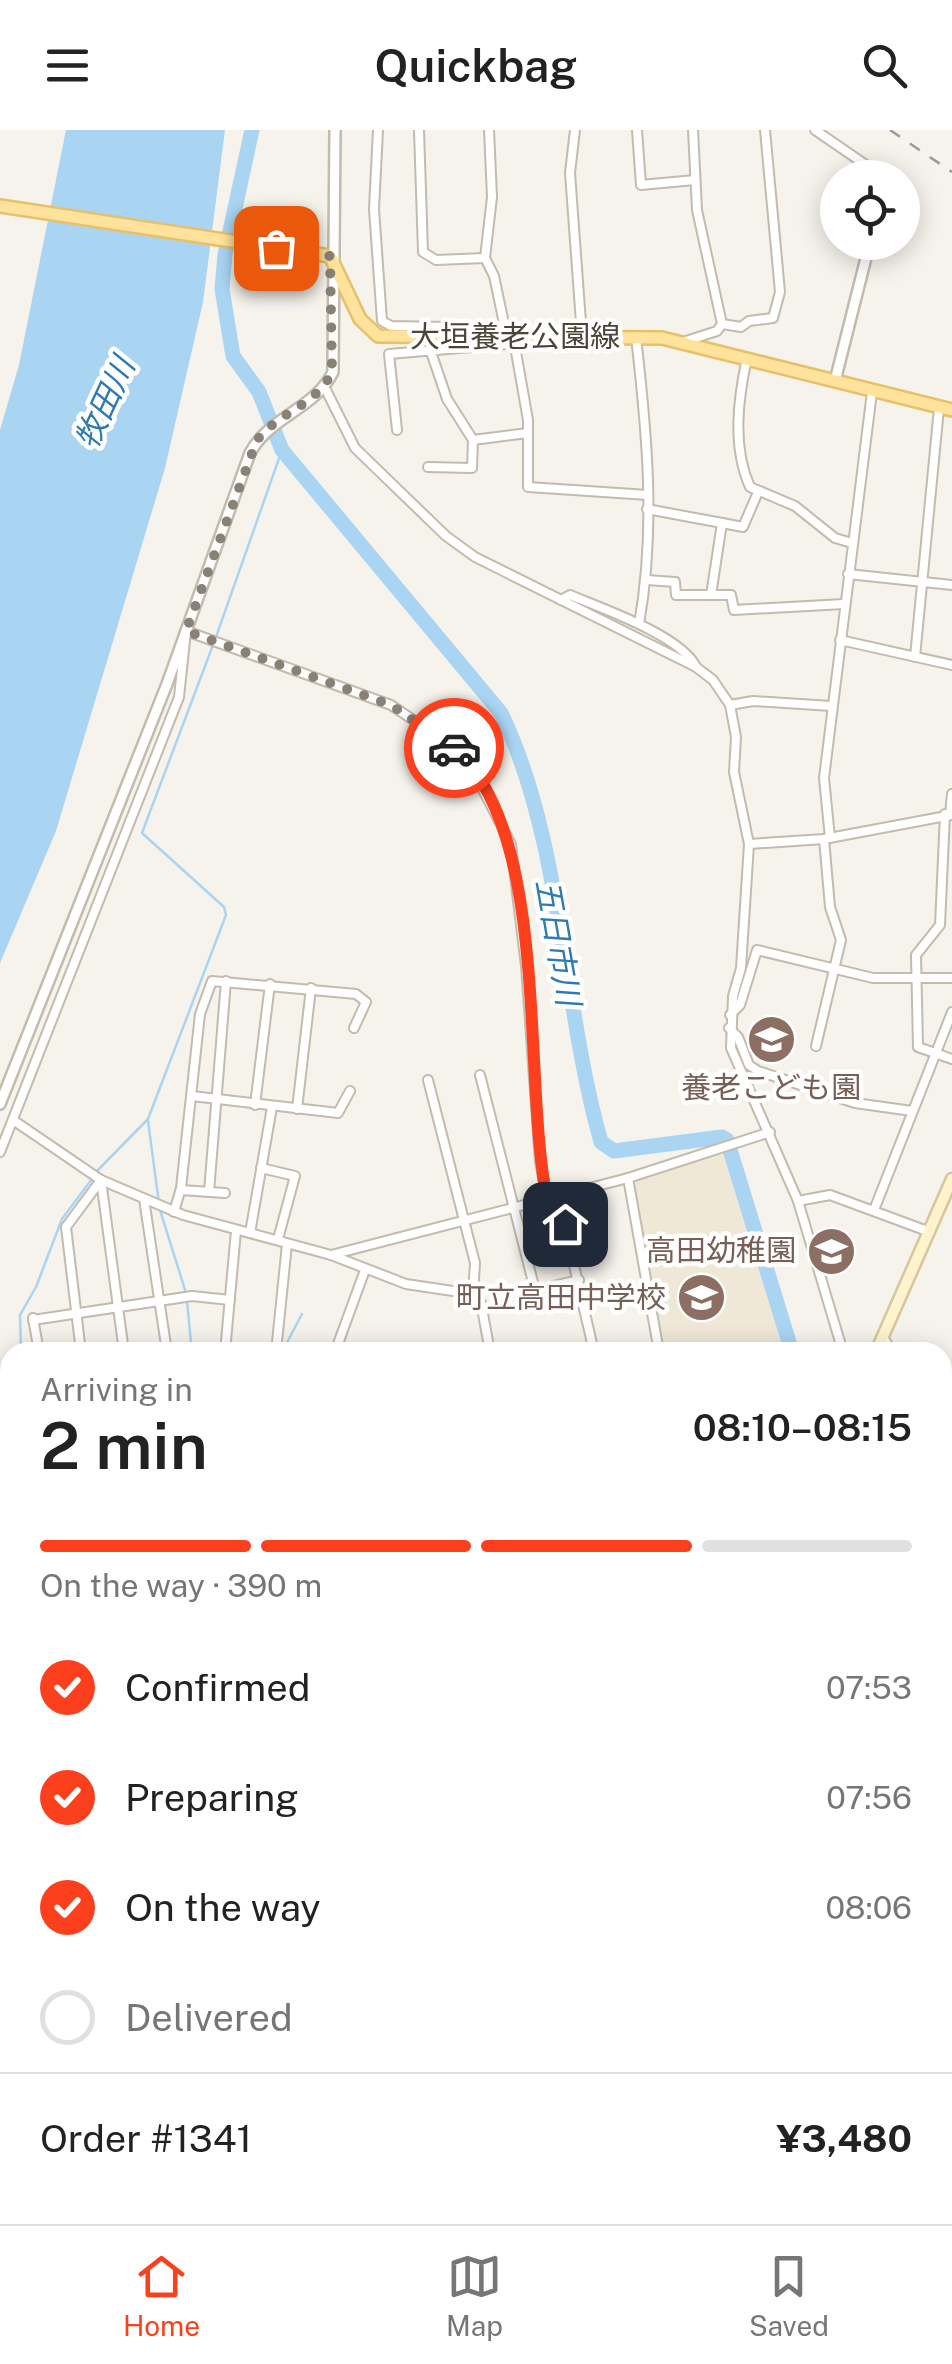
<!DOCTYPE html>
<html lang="en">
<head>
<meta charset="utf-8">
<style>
	body { margin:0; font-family:"Public Sans","Noto Sans JP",sans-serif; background:#f6f6f6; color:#222; height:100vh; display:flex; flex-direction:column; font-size:38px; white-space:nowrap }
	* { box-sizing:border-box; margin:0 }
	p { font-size:32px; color:#767676 }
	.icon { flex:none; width:55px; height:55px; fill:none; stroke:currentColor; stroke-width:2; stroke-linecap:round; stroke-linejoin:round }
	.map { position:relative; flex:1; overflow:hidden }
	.drawer { position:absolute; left:0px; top:1212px; width:952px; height:882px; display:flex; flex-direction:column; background:#fff; border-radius:30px 30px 0 0; box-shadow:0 5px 25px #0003 }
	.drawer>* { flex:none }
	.tools { position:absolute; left:820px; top:30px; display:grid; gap:20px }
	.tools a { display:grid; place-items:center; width:100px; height:100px; border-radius:50%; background:#fff; box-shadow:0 5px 25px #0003; font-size:50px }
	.pin { position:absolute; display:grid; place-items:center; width:85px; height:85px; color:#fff; margin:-42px; border-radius:20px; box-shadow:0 5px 15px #0006 }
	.courier { position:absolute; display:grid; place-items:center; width:100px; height:100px; margin:-50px; border:8px solid #fc3f1d; border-radius:50%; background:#fff; color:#222; box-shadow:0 2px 12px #0007 }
	.head em { font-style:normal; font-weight:600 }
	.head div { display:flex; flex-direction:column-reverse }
	.head { display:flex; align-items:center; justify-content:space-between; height:170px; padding:0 40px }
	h1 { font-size:65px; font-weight:600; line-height:75px }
	.bar { display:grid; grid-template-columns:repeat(4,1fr); gap:15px 10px; align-content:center; height:120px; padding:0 40px }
	.bar i { height:12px; border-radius:8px; background:#e0e0e0 }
	.bar .selected { background:#fc3f1d }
	.bar p { grid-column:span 4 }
	.line { display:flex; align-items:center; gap:25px; padding:0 40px; border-top:2px solid #e0e0e0 }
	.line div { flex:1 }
	ol { padding:0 40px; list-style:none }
	li { display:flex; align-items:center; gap:30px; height:110px }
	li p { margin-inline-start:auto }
	li .icon { padding:10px; border-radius:50%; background:#fc3f1d; color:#fff; stroke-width:4 }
	li:last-child { color:#767676 }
	li i { width:55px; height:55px; border:5px solid #e0e0e0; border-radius:50% }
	header { display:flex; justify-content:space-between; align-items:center; height:130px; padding:0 40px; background:#fff; font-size:45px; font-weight:600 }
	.tabs { display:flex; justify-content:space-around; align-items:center; height:140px; border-top:2px solid #e0e0e0; background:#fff; font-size:28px; color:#767676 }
	.tabs a { display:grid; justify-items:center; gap:5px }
	.tabs .selected { color:#fc3f1d }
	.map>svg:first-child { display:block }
	.education { fill:#efe8d6 }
	.grass { fill:url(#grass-tufts) }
	.water { fill:#a9d4f2 }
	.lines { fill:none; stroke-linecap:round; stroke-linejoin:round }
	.stream { stroke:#a9d4f2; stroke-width:2.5 }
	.river { stroke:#a9d4f2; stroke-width:15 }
	.minor-casing { stroke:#c2bbae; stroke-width:12 }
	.tertiary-casing { stroke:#c2bbae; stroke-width:14 }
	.secondary-casing { stroke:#d6c79b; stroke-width:15 }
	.primary-casing { stroke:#e6c16a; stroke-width:16 }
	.minor { stroke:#fff; stroke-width:8 }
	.tertiary { stroke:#fff; stroke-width:9 }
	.secondary { stroke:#fff3cd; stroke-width:10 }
	.primary { stroke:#ffe39c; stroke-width:11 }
	.rail { stroke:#9a9a9a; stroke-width:2.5; stroke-dasharray:12 12; stroke-linecap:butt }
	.done { stroke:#878178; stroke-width:10; stroke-dasharray:0 18 }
	.route { stroke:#fc3f1d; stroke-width:12 }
	.labels { text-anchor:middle; stroke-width:9; stroke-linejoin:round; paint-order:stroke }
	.street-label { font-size:30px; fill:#4b4439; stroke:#fff }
	.education-label { font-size:30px; fill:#785e54; stroke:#fff; text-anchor:end }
	.water-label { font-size:32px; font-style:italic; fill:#2e7ab2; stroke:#fff }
</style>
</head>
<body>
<header><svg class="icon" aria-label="menu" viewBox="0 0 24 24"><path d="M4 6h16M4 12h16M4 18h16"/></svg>Quickbag<svg class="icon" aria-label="search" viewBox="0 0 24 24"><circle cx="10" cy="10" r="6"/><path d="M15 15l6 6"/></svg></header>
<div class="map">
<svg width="952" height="2094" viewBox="0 0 952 2094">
	<defs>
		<pattern id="grass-tufts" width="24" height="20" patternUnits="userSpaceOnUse" patternTransform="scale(2.5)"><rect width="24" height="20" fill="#d2eab5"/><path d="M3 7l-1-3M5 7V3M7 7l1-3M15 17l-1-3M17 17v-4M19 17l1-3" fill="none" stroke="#b6ca9c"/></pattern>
	</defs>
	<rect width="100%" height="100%" fill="#f6f3ec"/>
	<!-- education -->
	<polygon class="education" points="726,1023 763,1135 785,1222 663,1222 634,1056 638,1049"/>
	<!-- grass -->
	<polygon class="grass" points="629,2085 873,2085 872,2094 627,2094"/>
	<!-- water -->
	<polygon class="water" points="66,0 225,0 203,172 165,338 56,701 0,833 0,300 19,235"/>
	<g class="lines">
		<!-- stream -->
		<g class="stream">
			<polyline points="216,507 282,320"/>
			<polyline points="148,991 159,1073"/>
			<polyline points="96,1042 148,989 226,785 224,777 142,703 213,515"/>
			<polyline points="160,1080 186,1163"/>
			<polyline points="187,1171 191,1213 197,1222"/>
			<polyline points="21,1222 20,1185 36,1157 62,1089 92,1049"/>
			<polyline points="282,1222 302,1184"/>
		</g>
		<!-- river -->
		<g class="river">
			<path d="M252,0L225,124L222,159L233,226L259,262L282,320L501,583C563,712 562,875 601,1012L614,1021L722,1007L727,1010L792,1222"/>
			<polyline points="942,1566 943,1536 952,1523"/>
			<polyline points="942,2079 952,2087"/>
			<polyline points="876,2094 876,2085"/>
		</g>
		<defs>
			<g id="minor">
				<polyline points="378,0 374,79 382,191 391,196 505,198"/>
				<polyline points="419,0 423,122 436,130 485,128"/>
				<polyline points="489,0 492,67 485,128 494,146 505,198 513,205 528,290 528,357 648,365"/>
				<polyline points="575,0 570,43 582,206"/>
				<polyline points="637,0 641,55 695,50"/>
				<polyline points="693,0 697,80 722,194"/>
				<polyline points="815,0 885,48"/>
				<path d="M636,207C647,303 656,399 639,494"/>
				<polyline points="683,212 717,201 722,194 741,197 749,191 773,188 780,162 765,0"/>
				<polyline points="431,222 447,269 473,310"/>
				<path d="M747,228C738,269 732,317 750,357L795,376L835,408L852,413"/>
				<polyline points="325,258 355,318 446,406 475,427 696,537 713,550 730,575 736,607 734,642 749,714 741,838 733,866 731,918 798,1071 843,1222"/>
				<polyline points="397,300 389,224 507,214 513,205"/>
				<polyline points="428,337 472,338 473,310 528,303"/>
				<polyline points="647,379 722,393"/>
				<polyline points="848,444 952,455"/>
				<polyline points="647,450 675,452 676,465 731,465 734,480 844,474"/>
				<polyline points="711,465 722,393 743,397 758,362"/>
				<path d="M561,470L570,465C601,478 682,506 696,537"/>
				<polyline points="840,510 952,535"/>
				<polyline points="915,527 939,278"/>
				<polyline points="730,575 753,571 831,576"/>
				<polyline points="945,684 940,795 916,825 918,917 952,929"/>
				<polyline points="950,685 952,664"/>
				<polyline points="830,708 824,648 872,262"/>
				<polyline points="749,714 824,709 952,685"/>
				<polyline points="730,885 740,875 757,820 873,848 952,848"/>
				<polyline points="729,898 738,907 749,935 758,941 855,973 912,981"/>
				<polyline points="816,916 841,810 830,777 824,709"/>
				<polyline points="480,945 535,1160 579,1150"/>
				<polyline points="428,950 475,1133 473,1164 481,1173 490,1222"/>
				<polyline points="192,966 338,983 350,961"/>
				<polyline points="255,975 270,854"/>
				<polyline points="297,979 311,858"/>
				<polyline points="13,990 101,1050 183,1085 331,1125 406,1154 473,1164"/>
				<polyline points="0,1022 179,567 186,501 391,575 455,618 470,635 511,714 526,836 540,1032 547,1069"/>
				<polyline points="261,1038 295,1046 278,1109"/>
				<polyline points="628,1048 659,1222"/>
				<polyline points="101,1050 124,1222"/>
				<polyline points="181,1060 225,1063"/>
				<polyline points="209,1062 226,851"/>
				<polyline points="558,1066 594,1222"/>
				<polyline points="144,1069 167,1222"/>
				<polyline points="798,1071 830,1065 930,1102"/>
				<polyline points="874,1080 952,882"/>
				<polyline points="174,1082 181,1058 200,884 212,851 356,864 366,872 354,898"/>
				<polyline points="250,1103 272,977"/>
				<polyline points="331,1125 628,1048 770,1002"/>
				<polyline points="33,1188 39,1222"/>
				<polyline points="33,1190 192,1166 230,1170"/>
				<polyline points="883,1207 892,1222"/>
				<polyline points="81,1222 66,1097 101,1050"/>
				<polyline points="225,1222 236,1101"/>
				<polyline points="276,1222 287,1114"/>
				<polyline points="335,1222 365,1140"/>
				<polyline points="503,1222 515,1222"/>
				<polyline points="942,1261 952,1262"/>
				<polyline points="942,1298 952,1301"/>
				<polyline points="942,1350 952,1350"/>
				<polyline points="942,1405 952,1409"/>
				<polyline points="0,1407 3,1370"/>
				<polyline points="942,1526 952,1511"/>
				<polyline points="942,1554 952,1555"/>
				<polyline points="0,1666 10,1667"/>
				<polyline points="0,1821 10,1824"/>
				<polyline points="0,1928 10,1928"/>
				<polyline points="0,2003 10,1995"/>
				<polyline points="88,2085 124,2094"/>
				<polyline points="148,2085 161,2094"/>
				<polyline points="452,2085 488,2094"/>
				<polyline points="886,2085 886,2094"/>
				<polyline points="175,2094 181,2085"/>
				<polyline points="214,2094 220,2085"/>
				<polyline points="266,2094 272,2085"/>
				<polyline points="419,2094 433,2085"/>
				<polyline points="441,2094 444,2085"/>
				<polyline points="530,2094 533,2085"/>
				<polyline points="575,2094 577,2085"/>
				<polyline points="618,2094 620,2085"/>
			</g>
			<g id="tertiary">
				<polyline points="835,251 870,112"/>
				<path d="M0,974L167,554L250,323C270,286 315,279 333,242L335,0"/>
				<polyline points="323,2094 329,2085"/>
			</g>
			<g id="secondary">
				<polyline points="876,1222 952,1049"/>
				<polyline points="0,1461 10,1462"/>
			</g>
			<polyline id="primary" points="0,76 330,126 360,189 378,206 662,208 952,280"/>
		</defs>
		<!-- minor casing -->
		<use href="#minor" class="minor-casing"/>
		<!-- tertiary casing -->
		<use href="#tertiary" class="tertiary-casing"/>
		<!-- secondary casing -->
		<use href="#secondary" class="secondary-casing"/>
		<!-- primary casing -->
		<use href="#primary" class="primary-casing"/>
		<!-- minor -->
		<use href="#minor" class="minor"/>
		<!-- tertiary -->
		<use href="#tertiary" class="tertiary"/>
		<!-- secondary -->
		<use href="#secondary" class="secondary"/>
		<!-- primary -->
		<use href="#primary" class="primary"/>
		<!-- rail -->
		<polyline class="rail" points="890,0 952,42"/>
	</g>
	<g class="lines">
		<!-- done -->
		<path class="done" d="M276,118L330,126L332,242C317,275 279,282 257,310L186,501L391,575L454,618"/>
		<!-- route -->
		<path class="route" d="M454,618C551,703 522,947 547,1069L558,1066L565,1094"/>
	</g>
	<!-- icons -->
	<defs>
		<symbol id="school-disc" viewBox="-11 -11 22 22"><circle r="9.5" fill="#8d6e63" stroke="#fff"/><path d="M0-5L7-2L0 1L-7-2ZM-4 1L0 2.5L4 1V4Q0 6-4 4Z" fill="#fff"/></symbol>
	</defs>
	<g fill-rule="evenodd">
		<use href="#school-disc" x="744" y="882" width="55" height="55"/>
		<use href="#school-disc" x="804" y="1094" width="55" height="55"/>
		<use href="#school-disc" x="674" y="1140" width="55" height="55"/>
	</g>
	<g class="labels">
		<!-- street labels -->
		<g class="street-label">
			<text x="515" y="217">大垣養老公園線</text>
		</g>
		<!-- education labels -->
		<g class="education-label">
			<text x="771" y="968" text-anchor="middle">養老こども園</text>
			<text x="796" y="1131">高田幼稚園</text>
			<text x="666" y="1178">町立高田中学校</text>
		</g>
		<!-- water labels -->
		<g class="water-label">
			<text transform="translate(105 273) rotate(-65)" y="11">牧田川</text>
			<text transform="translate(558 812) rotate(80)" y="11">五日市川</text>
		</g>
	</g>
</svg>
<div class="tools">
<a><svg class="icon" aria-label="locate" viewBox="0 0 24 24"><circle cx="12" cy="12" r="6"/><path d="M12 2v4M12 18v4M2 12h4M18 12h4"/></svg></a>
</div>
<div class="pin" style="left:276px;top:118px;background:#ea580c"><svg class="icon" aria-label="bag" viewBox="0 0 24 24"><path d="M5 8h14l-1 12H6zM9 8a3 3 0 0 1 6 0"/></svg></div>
<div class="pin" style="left:565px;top:1094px;background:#1f2937"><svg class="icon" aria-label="home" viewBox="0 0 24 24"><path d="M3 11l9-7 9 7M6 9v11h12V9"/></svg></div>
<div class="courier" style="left:454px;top:618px"><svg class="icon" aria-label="car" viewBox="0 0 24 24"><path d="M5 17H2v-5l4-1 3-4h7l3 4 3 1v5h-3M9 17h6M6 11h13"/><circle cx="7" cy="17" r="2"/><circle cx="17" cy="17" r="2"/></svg></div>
<section class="drawer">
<div class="head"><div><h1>2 min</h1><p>Arriving in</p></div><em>08:10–08:15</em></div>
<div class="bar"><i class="selected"></i><i class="selected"></i><i class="selected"></i><i></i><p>On the way · 390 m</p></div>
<ol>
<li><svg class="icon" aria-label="check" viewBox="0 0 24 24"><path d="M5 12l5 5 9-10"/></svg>Confirmed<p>07:53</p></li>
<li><svg class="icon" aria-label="check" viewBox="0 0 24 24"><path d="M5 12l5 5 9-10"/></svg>Preparing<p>07:56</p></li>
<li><svg class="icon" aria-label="check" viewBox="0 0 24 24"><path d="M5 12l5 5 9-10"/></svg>On the way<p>08:06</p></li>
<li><i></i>Delivered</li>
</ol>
<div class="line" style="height:130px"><div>Order #1341</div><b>¥3,480</b></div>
</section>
</div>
<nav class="tabs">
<a class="selected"><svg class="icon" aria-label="home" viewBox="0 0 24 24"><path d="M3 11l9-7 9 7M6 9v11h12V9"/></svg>Home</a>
<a><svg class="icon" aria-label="map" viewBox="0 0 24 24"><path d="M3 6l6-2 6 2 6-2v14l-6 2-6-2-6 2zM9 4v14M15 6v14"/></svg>Map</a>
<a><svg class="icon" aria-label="saved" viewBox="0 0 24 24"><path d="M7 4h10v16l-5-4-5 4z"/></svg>Saved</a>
</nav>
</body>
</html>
